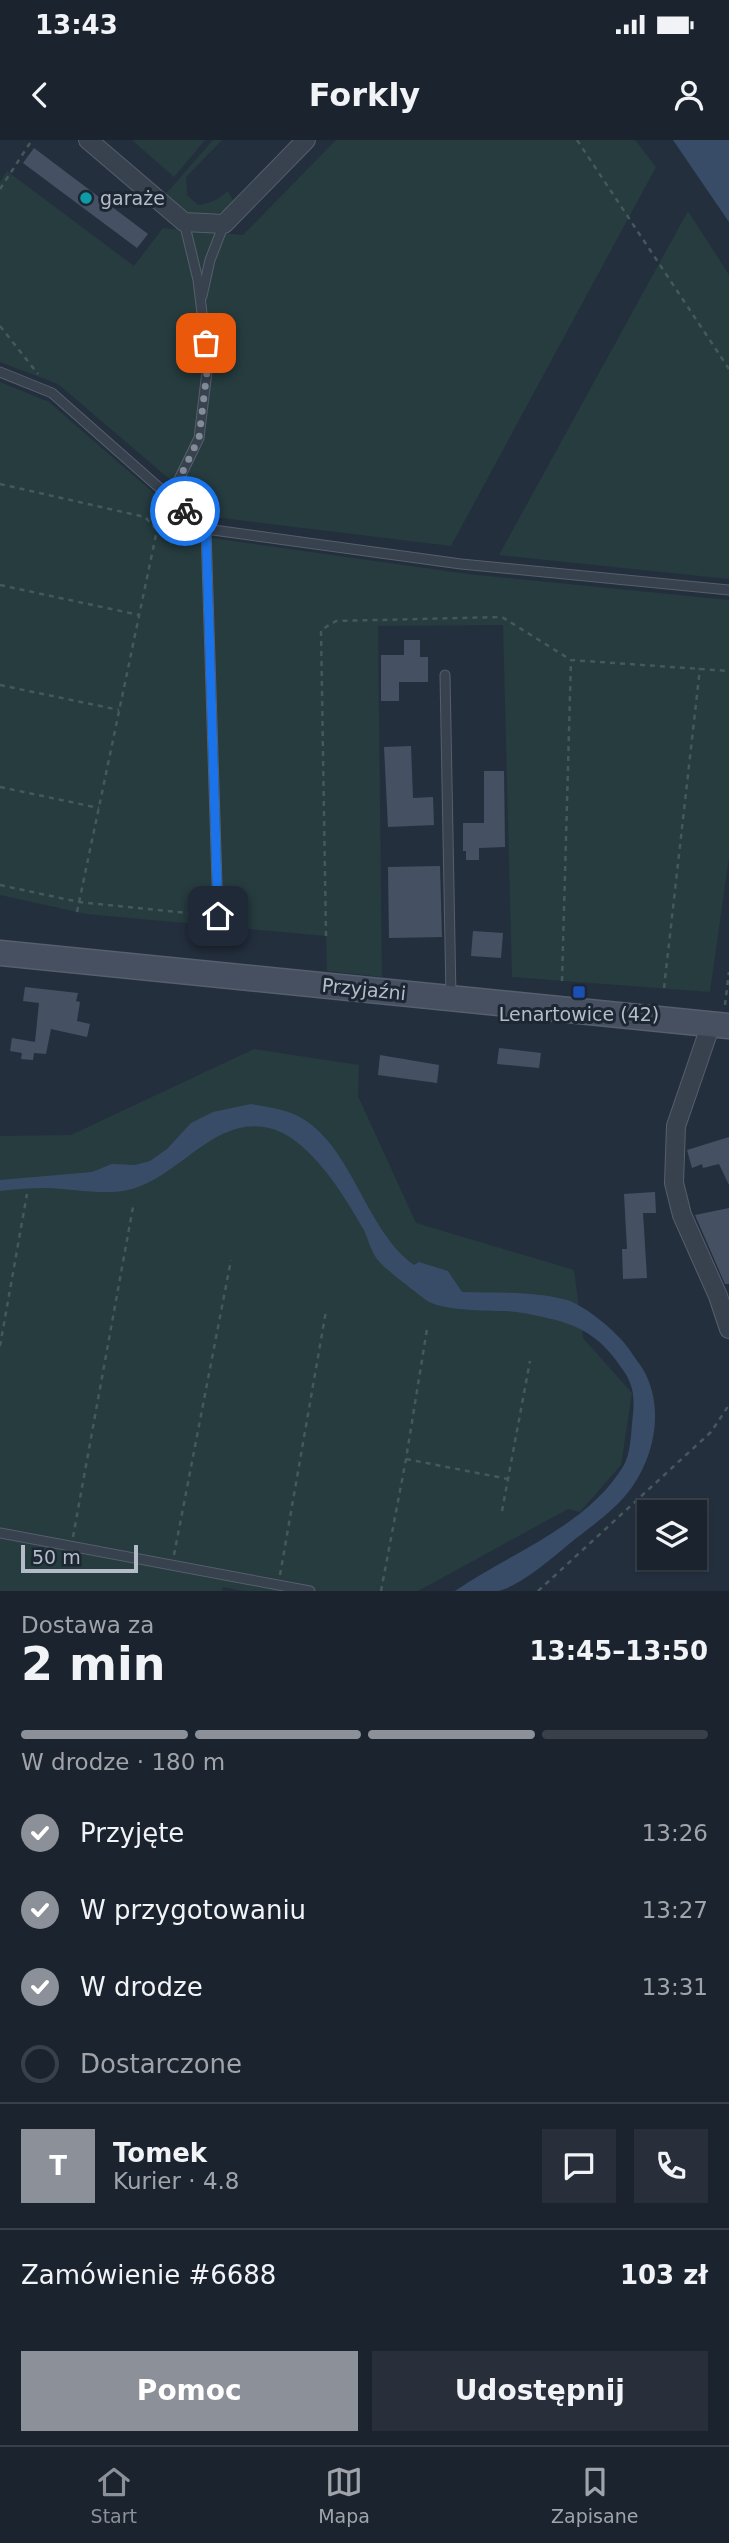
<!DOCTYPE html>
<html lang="pl">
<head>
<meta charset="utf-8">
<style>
	body { margin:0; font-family:"DejaVu Sans",sans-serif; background:#282f3a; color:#f1f3f6; height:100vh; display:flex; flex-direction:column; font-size:26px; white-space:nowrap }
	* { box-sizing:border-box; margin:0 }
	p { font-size:23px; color:#a0a4aa }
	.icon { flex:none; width:38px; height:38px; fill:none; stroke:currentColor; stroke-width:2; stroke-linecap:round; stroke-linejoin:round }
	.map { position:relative; height:1451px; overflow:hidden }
	.side { display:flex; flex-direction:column; background:#1b232e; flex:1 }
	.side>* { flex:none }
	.tools { position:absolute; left:637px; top:1360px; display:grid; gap:14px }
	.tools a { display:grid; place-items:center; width:70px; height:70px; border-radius:0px; background:#1b232e; box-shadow:0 2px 5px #0004,0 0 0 2px #39404a; font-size:35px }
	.scale { position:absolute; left:21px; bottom:18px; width:117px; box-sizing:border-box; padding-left:7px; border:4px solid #b4bcc9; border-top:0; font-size:19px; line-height:24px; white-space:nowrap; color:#b4bcc9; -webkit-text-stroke:5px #1d2633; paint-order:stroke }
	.pin { position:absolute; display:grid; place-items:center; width:60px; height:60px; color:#fff; margin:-30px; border-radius:14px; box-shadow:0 4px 10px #0006 }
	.courier { position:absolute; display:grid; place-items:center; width:70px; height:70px; margin:-35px; border:5px solid #1a73e8; border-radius:50%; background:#fff; color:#222; box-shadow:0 2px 9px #0007 }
	.summary em { font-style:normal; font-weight:600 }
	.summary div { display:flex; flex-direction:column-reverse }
	.summary { display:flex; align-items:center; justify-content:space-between; height:119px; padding:0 21px }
	h1 { font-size:46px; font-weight:600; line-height:52px }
	.bar { display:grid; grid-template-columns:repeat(4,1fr); gap:10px 7px; align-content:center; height:84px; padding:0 21px }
	.bar i { height:9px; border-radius:5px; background:#39404a }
	.bar .active { background:#8c9099 }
	.bar p { grid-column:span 4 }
	.line { display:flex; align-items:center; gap:18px; padding:0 21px; border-top:2px solid #39404a }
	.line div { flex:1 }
	.round { display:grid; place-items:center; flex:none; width:74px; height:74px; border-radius:0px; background:#282f3a }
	ol { padding:0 21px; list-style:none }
	li { display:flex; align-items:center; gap:21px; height:77px }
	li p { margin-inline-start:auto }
	li .icon { padding:7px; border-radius:50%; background:#8c9099; color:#fff; stroke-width:4 }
	li:last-child { color:#a0a4aa }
	li i { width:38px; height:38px; border:4px solid #39404a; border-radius:50% }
	.primary-button { display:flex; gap:14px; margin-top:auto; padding:14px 21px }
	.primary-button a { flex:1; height:80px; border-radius:0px; background:#8c9099; color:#fff; font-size:28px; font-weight:600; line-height:80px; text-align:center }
	.primary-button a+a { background:#282f3a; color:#f1f3f6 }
	.status { display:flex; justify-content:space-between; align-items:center; height:49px; padding:0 35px; background:#1b232e; direction:ltr }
	.status svg { height:19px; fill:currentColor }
	header { display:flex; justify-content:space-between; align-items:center; height:91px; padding:0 21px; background:#1b232e; font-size:32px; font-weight:600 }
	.tab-bar { display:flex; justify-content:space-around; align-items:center; height:98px; border-top:2px solid #39404a; background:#1b232e; font-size:19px; color:#a0a4aa }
	.tab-bar a { display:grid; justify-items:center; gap:4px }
	.tab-bar .active { color:#8c9099 }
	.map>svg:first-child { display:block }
	.green { fill:#263c3f }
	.water { fill:#394c67 }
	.building { fill:#455162 }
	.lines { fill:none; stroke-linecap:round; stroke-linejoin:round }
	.lane-casing { stroke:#565f6c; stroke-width:11 }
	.street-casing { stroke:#565f6c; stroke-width:20 }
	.secondary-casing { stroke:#565f6c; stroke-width:27 }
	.path { stroke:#44595c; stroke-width:2.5; stroke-dasharray:5 5; stroke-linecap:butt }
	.lane { stroke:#38414e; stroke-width:9 }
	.street { stroke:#38414e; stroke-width:18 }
	.secondary { stroke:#465061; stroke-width:24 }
	.done { stroke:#828b98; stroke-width:7; stroke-dasharray:0 12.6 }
	.route { stroke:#1a73e8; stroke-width:9 }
	.culture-dot { fill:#0f9aa8; stroke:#1d2633; stroke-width:2.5 }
	.transit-dot { fill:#1a4fb4; stroke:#1d2633; stroke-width:2.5 }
	.labels { text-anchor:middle; stroke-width:6; stroke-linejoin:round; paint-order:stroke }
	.poi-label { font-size:19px; fill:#b4bcc9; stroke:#1d2633; text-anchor:start }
	.street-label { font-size:19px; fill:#b4bcc9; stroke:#1d2633 }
</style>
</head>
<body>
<div class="status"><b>13:43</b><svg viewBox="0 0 49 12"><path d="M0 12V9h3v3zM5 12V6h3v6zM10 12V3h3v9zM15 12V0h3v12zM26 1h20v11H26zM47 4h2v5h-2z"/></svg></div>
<header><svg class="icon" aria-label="back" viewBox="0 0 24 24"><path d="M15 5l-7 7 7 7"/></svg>Forkly<svg class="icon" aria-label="person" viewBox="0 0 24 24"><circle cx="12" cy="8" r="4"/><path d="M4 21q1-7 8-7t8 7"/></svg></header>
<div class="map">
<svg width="729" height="1451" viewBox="0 0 729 1451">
	<rect width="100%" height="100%" fill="#242f3e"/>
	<!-- green -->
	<g class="green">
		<polygon points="132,0 205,0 174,37"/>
		<path d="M213,0H222L186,37L187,55L198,65C209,64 219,59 228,51L234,62C223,76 197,81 182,71C176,66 171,60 165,55Z"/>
		<polygon points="336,0 635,0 656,27 451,406 214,377 58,244 0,222 0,42 7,31 134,126 163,88 243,95"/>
		<polygon points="688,71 729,135 729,439 499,415"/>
		<polygon points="0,242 49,262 204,397 468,434 729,460 729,717 710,852 512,837 503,485 378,486 382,837 327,831 326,796 86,774 0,755"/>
		<polygon points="254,909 359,925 358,956 416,1083 574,1130 583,1198 632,1253 621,1325 580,1372 568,1369 418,1451 243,1451 223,1447 222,1451 0,1451 0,996 71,995"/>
	</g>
	<!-- water -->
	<g class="water">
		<polygon points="673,0 729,0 729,82"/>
		<path d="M251,964C266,967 284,969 298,976C353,1005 364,1089 414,1125L419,1122L448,1131L462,1152C497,1153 533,1151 567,1160C586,1166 618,1193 629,1209C634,1217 640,1224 644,1231C664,1268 655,1314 632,1347C616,1370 590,1387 569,1404C551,1419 520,1446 498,1451C485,1451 468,1451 455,1451C510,1413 588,1386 624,1325C630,1314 631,1297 632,1284C634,1265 636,1250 625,1233C606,1204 589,1189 556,1180C539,1176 520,1171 503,1171C487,1171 438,1170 426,1160C416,1152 383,1128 377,1119C371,1111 368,1099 364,1090C344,1055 307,993 264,987C213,979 179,1036 132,1049C107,1056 73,1049 47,1048C32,1048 15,1049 0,1051V1040L92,1032L112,1024L135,1025L150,1021L167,1009L191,983L213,972Z"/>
	</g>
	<!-- building -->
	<g class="building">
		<polygon points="34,8 148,94 137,108 23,23"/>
		<polygon points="404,500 420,500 420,517 428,517 428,542 399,542 399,561 381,561 381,515 404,515"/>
		<polygon points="411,606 413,658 433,657 434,685 388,687 384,607"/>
		<polygon points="484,631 504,631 505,707 479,708 479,720 466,720 466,711 463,711 463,683 484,683"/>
		<polygon points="440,726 442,797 389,798 388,727"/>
		<polygon points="473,791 503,793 501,818 471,816"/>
		<polygon points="25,847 78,853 76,861 80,862 77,881 90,884 87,897 51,889 46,914 34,913 33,920 21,919 22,913 10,911 12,898 35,902 39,863 23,861"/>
		<polygon points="499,908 541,913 539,928 497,924"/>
		<polygon points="380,915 439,925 437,943 378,935"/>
		<polygon points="729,997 729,1045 719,1024 703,1028 702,1024 692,1028 687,1010"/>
		<polygon points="655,1052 656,1073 643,1073 647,1138 623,1139 622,1109 627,1109 624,1054"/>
		<polygon points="729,1068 729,1144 725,1144 695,1075"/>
	</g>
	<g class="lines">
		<defs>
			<g id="lane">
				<polyline points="202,156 210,120 224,84"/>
				<polyline points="0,232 52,253 206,389 461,424 729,450"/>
				<polyline points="170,358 199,298 208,223 198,140 184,82"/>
				<polyline points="206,389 218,776"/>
				<polyline points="445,535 451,857"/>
				<polyline points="0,1393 310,1451"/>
			</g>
			<g id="street">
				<polyline points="88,0 184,82 224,84 306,0"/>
				<polyline points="711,884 676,986 674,1043 682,1075 718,1156 729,1189"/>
			</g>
			<polyline id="secondary" points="0,813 729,886"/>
		</defs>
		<!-- lane casing -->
		<use href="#lane" class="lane-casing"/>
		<!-- street casing -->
		<use href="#street" class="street-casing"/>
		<!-- secondary casing -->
		<use href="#secondary" class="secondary-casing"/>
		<!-- path -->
		<g class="path">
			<polyline points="577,0 729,229"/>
			<polyline points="0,49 32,0"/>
			<polyline points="0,186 38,234"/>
			<polyline points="0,344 145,377 157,390 193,396"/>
			<polyline points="0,445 139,475"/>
			<polyline points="0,545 119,570"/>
			<polyline points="0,647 99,668"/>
			<polyline points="0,745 79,762 208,775"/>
			<polyline points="77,772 157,390"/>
			<polyline points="326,796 321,490 336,481 502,477 571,520 729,531"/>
			<polyline points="562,841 571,520"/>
			<polyline points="664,848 700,528"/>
			<polyline points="725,865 729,832"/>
			<polyline points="0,1206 27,1054"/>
			<polyline points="406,1319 508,1339"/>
			<polyline points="502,1371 530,1221"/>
			<polyline points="73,1397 133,1067"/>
			<polyline points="174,1415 231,1120"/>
			<polyline points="280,1435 326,1171"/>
			<polyline points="381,1451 406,1319 427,1189"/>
			<polyline points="538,1451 711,1292 729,1265"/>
		</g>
		<!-- lane -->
		<use href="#lane" class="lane"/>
		<!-- street -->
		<use href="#street" class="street"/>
		<!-- secondary -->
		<use href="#secondary" class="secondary"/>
	</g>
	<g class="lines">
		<!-- done -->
		<polyline class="done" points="185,371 170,358 199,298 208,223 206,203"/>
		<!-- route -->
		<polyline class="route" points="185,371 206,389 218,776"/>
	</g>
	<!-- markers -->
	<circle class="culture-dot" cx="86" cy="58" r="7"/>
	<rect class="transit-dot" x="572" y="845" width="14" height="14" rx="3.5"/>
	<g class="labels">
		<!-- poi labels -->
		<g class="poi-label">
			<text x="100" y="65">garaże</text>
			<text x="579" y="881" text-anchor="middle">Lenartowice (42)</text>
		</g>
		<!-- street labels -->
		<g class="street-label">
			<text transform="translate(364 849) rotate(6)" y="7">Przyjaźni</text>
		</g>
	</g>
</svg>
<div class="tools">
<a><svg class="icon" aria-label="layers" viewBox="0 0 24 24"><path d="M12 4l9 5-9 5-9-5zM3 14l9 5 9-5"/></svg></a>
</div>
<div class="scale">50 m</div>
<div class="pin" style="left:206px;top:203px;background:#ea580c"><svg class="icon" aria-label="bag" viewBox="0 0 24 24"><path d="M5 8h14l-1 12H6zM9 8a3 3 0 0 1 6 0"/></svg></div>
<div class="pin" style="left:218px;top:776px;background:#1f2937"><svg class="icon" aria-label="home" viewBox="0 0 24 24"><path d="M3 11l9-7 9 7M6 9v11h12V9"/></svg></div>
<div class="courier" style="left:185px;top:371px"><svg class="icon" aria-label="bike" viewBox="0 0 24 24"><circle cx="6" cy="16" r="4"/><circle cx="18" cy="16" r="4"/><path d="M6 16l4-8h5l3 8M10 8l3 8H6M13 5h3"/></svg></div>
</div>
<section class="side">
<div class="summary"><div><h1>2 min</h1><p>Dostawa za</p></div><em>13:45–13:50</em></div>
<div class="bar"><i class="active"></i><i class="active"></i><i class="active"></i><i></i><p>W drodze · 180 m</p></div>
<ol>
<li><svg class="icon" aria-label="check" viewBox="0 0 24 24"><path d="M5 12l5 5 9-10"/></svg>Przyjęte<p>13:26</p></li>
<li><svg class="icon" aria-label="check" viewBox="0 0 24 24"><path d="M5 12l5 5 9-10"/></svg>W przygotowaniu<p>13:27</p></li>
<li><svg class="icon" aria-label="check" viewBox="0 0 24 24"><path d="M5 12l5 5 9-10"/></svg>W drodze<p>13:31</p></li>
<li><i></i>Dostarczone</li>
</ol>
<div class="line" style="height:126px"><b class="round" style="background:#8c9099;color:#fff">T</b><div><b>Tomek</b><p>Kurier · 4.8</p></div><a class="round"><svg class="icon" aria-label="chat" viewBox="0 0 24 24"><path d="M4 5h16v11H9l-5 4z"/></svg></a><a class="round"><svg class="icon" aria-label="phone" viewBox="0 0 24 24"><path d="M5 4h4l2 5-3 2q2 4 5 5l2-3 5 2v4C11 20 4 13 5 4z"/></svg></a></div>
<div class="line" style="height:91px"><div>Zamówienie #6688</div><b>103 zł</b></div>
<div class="primary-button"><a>Pomoc</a><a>Udostępnij</a></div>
</section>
<nav class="tab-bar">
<a class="active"><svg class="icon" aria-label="home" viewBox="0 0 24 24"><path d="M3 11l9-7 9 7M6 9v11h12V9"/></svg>Start</a>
<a><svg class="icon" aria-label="map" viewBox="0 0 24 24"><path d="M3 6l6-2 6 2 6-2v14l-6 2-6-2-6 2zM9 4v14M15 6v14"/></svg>Mapa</a>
<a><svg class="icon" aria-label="saved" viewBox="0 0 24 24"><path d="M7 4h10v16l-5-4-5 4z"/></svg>Zapisane</a>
</nav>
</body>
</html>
